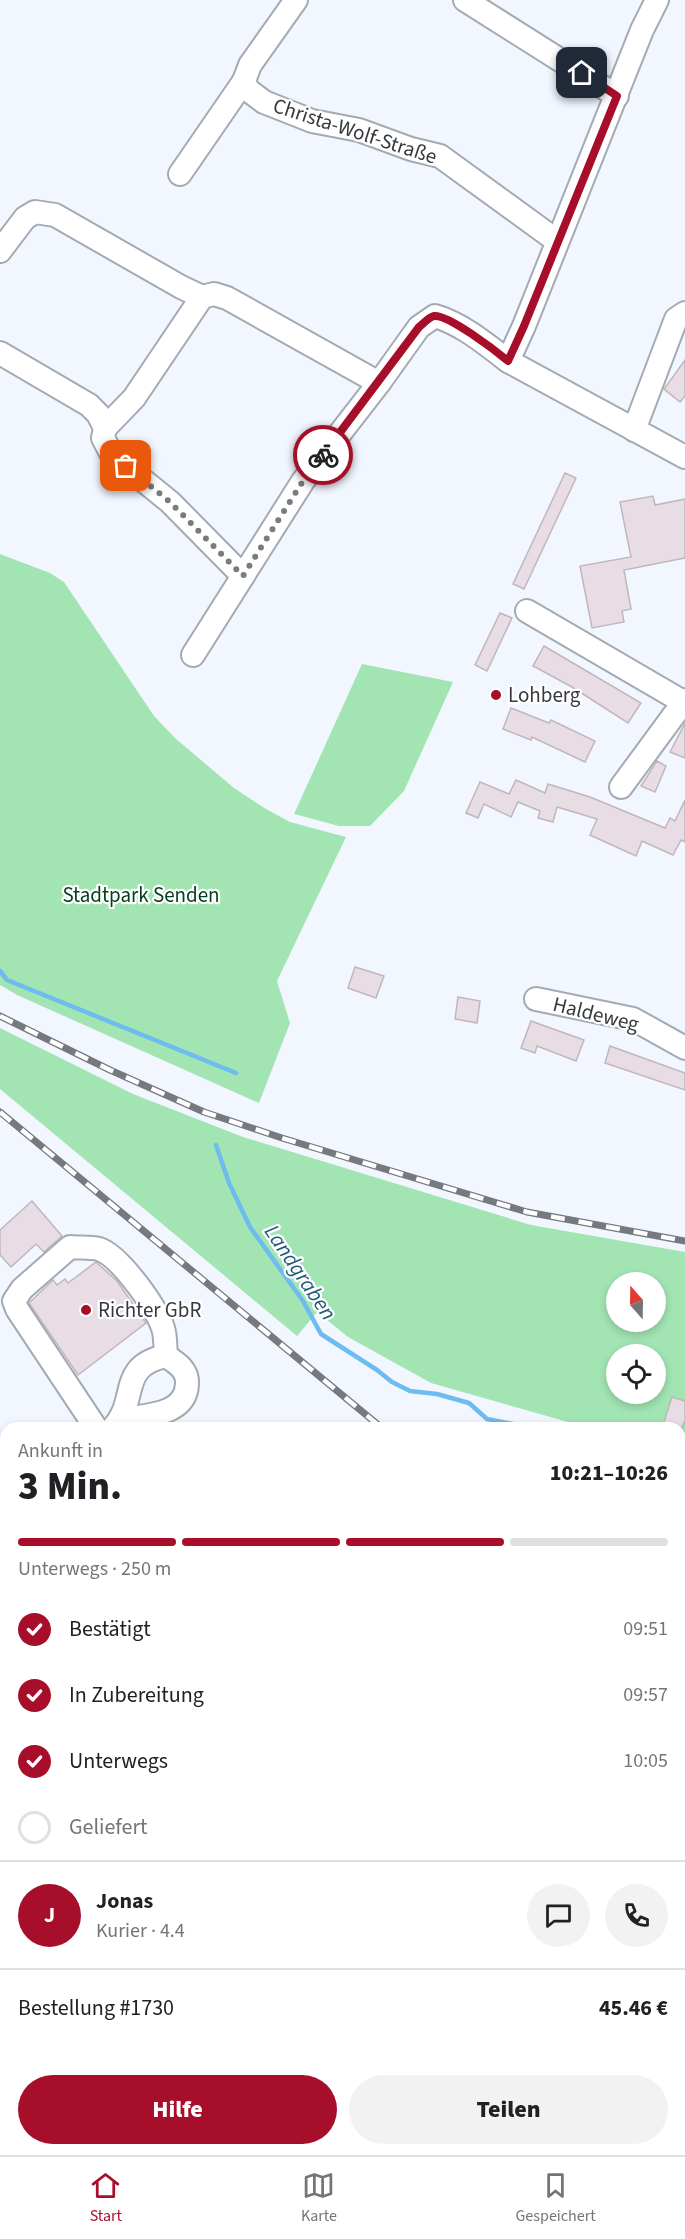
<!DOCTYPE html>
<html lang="de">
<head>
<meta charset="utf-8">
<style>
	body { margin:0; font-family:"Source Sans 3",sans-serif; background:#f2f2f2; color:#202124; height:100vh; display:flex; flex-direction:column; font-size:22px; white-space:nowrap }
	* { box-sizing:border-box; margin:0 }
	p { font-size:20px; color:#757577 }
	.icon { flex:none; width:33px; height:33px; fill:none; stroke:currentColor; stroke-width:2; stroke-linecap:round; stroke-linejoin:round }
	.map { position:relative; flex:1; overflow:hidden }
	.sheet { position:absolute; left:0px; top:1422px; width:686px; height:734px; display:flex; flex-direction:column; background:#fff; border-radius:18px 18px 0 0; box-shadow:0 3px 9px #0003 }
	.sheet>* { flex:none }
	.needle { width:39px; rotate:340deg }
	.tools { position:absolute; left:606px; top:1272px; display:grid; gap:12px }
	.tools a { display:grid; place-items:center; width:60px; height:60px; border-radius:50%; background:#fff; box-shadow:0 3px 9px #0003; font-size:30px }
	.pin { position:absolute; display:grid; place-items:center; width:51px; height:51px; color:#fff; margin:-26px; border-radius:12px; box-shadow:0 3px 9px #0006 }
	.courier { position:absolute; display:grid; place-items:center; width:60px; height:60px; margin:-30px; border:4px solid #a70e2a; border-radius:50%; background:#fff; color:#222; box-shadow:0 2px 8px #0007 }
	.headline em { font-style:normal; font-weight:800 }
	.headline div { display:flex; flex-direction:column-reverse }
	.headline { display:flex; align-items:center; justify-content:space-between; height:102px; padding:0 18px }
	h1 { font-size:39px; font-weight:800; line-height:45px }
	.bar { display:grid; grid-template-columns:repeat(4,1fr); gap:9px 6px; align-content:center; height:72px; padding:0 18px }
	.bar i { height:8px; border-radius:4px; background:#e0e0e0 }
	.bar .active { background:#a70e2a }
	.bar p { grid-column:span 4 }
	.line { display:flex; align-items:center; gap:15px; padding:0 18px; border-top:2px solid #e0e0e0 }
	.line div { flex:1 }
	.round { display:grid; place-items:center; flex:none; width:63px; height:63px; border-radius:32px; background:#f2f2f2 }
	ol { padding:0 18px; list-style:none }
	li { display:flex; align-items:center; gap:18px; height:66px }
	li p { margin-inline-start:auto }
	li .icon { padding:6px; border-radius:50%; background:#a70e2a; color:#fff; stroke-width:4 }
	li:last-child { color:#757577 }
	li i { width:33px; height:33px; border:3px solid #e0e0e0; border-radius:50% }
	.cta { display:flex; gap:12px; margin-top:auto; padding:12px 18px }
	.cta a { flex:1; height:69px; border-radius:36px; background:#a70e2a; color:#fff; font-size:24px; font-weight:800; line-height:69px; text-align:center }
	.cta a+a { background:#f2f2f2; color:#202124 }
	.tab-bar { display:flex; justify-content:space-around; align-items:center; height:84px; border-top:2px solid #e0e0e0; background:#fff; font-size:16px; color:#757577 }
	.tab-bar a { display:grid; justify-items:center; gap:3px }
	.tab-bar .active { color:#a70e2a }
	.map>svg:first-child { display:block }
	.green { fill:#a2e5b3; fill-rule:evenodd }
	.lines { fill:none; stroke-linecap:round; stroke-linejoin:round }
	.stream { stroke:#6dbbef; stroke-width:4.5 }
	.building { fill:#e8dde4; stroke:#c0b6bc; stroke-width:1.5 }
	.minor-casing { stroke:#a4aab3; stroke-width:26 }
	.major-casing { stroke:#b48d86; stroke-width:32 }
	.minor { stroke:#fff; stroke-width:22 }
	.major { stroke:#fbd5ce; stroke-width:28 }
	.rail-casing { stroke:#76797e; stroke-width:7 }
	.rail { stroke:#fff; stroke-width:4.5; stroke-dasharray:14; stroke-linecap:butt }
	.done { stroke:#787c81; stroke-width:6; stroke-dasharray:0 10.8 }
	.route { stroke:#a70e2a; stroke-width:8 }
	.poi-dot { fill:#a70e2a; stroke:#fff; stroke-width:2 }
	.labels { text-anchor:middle; stroke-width:4.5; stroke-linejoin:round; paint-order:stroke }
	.street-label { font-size:21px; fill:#373a3d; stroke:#fff }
	.poi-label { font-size:21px; fill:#373a3d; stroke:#fff; text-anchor:start }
	.park-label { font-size:21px; fill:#023e1b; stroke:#fff }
	.water-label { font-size:22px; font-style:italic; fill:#215a7d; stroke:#fff }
</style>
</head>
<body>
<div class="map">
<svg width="685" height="2155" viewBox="0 0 685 2155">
	<rect width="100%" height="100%" fill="#f2f7ff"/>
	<!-- green -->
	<g class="green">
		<polygon points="0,554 50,573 64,582 154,716 175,738 234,788 266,809 290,822 346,837 277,981 290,1023 259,1103 17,995 0,985"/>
		<polygon points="362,664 453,682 404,791 370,826 339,826 294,814"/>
		<path d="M0,1028L133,1094L243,1137L531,1225L685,1252V1456L680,1454V1428H589L431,1383L348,1337L317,1312L297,1336L0,1089ZM616,1282H656V1322H616ZM616,1354H656V1394H616Z"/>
		<polygon points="336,2150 429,2150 427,2155 339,2155"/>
	</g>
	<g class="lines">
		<!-- stream -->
		<g class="stream">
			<polyline points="0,971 7,980 236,1073"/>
			<polyline points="216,1145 229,1183 250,1227 303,1301 321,1334 377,1370 392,1382 410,1391 437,1394 469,1403 487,1419 533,1428"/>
			<polyline points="680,1467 685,1468"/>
		</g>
	</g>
	<!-- building -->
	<g class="building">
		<polygon points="685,360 685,396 680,402 664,389"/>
		<polygon points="565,473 576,478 524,589 513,584"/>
		<polygon points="653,496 655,505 685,499 685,558 624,570 631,609 622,611 624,622 592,628 580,566 631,557 620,502"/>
		<polygon points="500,613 512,618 487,671 475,665"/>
		<polygon points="544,646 641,703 628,723 572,687 533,666"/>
		<polygon points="511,708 549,723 551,720 595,741 585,762 532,737 531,740 503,729"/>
		<polygon points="685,723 685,758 670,752"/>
		<polygon points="657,761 666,766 655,792 641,786"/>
		<polygon points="516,780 545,793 548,784 590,797 665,828 670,818 675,821 685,800 685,842 681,840 673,855 642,841 636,856 590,835 597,819 557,807 553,822 538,818 540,811 518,802 511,817 484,804 478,818 466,813 480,782 509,794"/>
		<polygon points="355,967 384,976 376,998 348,988"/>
		<polygon points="458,997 480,1001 477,1023 455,1019"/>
		<polygon points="531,1021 584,1040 576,1061 537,1046 535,1053 521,1048"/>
		<polygon points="610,1046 685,1073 685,1090 605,1063"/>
		<polygon points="32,1201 62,1236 44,1252 36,1244 11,1267 0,1255 0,1230"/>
		<polygon points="96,1262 117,1281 146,1323 78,1375 29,1303 53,1280 57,1285 65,1279 68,1283"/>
		<polygon points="672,1397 685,1401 685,1420 682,1428 662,1428"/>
	</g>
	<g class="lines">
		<defs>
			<g id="minor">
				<polyline points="296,0 250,65 244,81 248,90 264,102 312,121 359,130 411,149 440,156 557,241"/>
				<polyline points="465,0 617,96"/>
				<polyline points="657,0 642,30 524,326 508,361 685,457"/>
				<polyline points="180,174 244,81"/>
				<polyline points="0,251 25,218 35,212 55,215 181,287 202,297 214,294 227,298 379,383"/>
				<polyline points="0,353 89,405 98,414 105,428 103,438 112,455 170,502 243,576"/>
				<polyline points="105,428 134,398 202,297"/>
				<polyline points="634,430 676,319 685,313"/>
				<polyline points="527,611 685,703"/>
				<path d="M193,655L303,481L379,383L419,327L435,316C462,324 486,344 508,361"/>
				<polyline points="621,787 685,700"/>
				<polyline points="536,999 633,1019 685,1048"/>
				<path d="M96,1428L17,1309L14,1301L22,1289L70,1247C79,1248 90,1247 99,1249C120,1256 156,1307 163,1328C166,1337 165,1348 166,1356"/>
				<path d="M113,1428C139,1400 117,1366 166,1356C177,1363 188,1370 187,1384C186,1416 145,1415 120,1420"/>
				<polyline points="0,1524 6,1519"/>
				<polyline points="0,1591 6,1599"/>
			</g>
			<g id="major">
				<polyline points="680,1748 685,1744"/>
				<polyline points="0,2103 6,2100"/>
			</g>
		</defs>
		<!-- minor casing -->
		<use href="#minor" class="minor-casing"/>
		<!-- major casing -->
		<use href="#major" class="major-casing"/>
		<!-- minor -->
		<use href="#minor" class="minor"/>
		<!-- major -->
		<use href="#major" class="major"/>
		<defs>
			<g id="rail">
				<polyline points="0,1016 110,1070 204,1112 282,1138 527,1212 685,1241"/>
				<polyline points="0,1112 382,1428"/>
				<polyline points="680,1674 685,1678"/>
			</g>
		</defs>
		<!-- rail casing -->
		<use href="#rail" class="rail-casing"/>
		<!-- rail -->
		<use href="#rail" class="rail"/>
	</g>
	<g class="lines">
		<!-- done -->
		<polyline class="done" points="126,466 170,502 243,576 303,481 323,455"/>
		<!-- route -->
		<path class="route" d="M323,455L419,327C423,324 429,317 434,316C448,314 496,351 508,361L524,326L617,96L582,73"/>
	</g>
	<!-- markers -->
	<g class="poi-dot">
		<circle cx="496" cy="695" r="6"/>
		<circle cx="86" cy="1310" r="6"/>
	</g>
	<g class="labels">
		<!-- street labels -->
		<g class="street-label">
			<text transform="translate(355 131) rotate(18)" y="7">Christa-Wolf-Straße</text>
			<text transform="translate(596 1014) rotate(14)" y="7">Haldeweg</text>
		</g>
		<!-- poi labels -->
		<g class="poi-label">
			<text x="508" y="702">Lohberg</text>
			<text x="98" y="1317">Richter GbR</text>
		</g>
		<!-- park labels -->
		<g class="park-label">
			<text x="141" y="902">Stadtpark Senden</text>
		</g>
		<!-- water labels -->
		<g class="water-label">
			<text transform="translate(301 1272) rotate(56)" y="8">Landgraben</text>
		</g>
	</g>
</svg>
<div class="tools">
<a><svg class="needle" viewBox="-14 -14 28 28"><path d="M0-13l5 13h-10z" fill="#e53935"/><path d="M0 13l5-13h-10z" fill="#757577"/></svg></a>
<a><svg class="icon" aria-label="locate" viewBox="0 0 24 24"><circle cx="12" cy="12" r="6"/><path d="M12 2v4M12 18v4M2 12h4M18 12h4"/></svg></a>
</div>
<div class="pin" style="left:126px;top:466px;background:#ea580c"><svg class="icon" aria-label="bag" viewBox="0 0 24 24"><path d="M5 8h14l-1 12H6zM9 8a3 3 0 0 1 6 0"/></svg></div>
<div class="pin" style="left:582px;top:73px;background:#1f2937"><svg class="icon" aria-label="home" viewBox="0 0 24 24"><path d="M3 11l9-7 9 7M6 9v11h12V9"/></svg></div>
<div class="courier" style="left:323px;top:455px"><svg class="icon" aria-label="bike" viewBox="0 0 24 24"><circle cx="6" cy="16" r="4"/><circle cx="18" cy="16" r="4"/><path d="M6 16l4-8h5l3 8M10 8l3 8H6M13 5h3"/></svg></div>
<section class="sheet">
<div class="headline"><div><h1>3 Min.</h1><p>Ankunft in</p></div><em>10:21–10:26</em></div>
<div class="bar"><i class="active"></i><i class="active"></i><i class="active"></i><i></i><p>Unterwegs · 250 m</p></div>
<ol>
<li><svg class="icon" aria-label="check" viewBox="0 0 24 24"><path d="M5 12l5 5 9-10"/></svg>Bestätigt<p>09:51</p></li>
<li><svg class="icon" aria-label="check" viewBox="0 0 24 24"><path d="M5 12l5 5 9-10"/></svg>In Zubereitung<p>09:57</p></li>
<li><svg class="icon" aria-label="check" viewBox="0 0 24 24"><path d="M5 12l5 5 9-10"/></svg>Unterwegs<p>10:05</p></li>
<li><i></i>Geliefert</li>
</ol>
<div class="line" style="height:108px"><b class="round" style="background:#a70e2a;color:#fff">J</b><div><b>Jonas</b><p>Kurier · 4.4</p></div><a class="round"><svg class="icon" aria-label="chat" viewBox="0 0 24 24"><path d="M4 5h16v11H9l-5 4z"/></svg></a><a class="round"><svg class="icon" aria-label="phone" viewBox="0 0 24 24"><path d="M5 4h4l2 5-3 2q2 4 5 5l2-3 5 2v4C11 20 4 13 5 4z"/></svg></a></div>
<div class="line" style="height:78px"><div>Bestellung #1730</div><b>45.46 €</b></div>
<div class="cta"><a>Hilfe</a><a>Teilen</a></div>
</section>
</div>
<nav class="tab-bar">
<a class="active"><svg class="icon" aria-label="home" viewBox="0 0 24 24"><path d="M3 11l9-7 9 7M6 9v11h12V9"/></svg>Start</a>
<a><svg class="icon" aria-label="map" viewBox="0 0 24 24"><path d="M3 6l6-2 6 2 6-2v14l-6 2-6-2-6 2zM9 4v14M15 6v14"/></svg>Karte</a>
<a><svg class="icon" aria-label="saved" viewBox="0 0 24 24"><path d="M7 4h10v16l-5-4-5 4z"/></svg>Gespeichert</a>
</nav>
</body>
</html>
